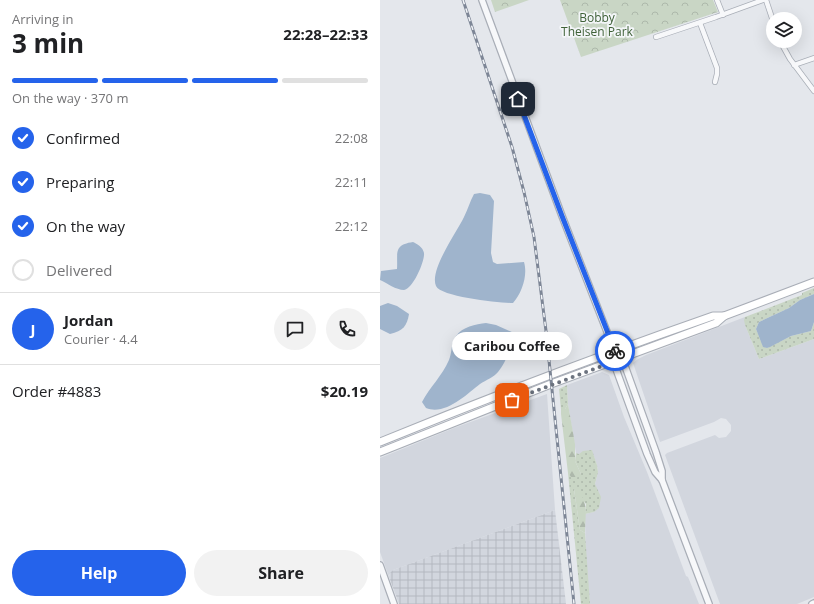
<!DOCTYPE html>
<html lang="en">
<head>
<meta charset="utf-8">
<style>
	body { margin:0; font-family:"Open Sans",sans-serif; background:#f2f2f2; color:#202124; height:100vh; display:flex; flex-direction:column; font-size:15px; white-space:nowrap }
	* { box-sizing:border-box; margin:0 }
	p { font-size:13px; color:#757577 }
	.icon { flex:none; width:22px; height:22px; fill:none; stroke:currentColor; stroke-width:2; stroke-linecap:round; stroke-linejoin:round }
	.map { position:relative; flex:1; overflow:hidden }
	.sheet { display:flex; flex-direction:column; background:#fff; width:380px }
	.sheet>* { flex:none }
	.controls { position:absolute; left:386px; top:12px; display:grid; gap:8px }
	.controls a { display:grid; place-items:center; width:36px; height:36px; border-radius:50%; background:#fff; box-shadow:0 4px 16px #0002; font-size:20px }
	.pin { position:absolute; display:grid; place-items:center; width:34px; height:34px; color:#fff; margin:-17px; border-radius:8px; box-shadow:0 2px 6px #0006 }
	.courier { position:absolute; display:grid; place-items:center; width:40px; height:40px; margin:-20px; border:3px solid #2563eb; border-radius:50%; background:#fff; color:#222; box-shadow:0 1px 5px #0007 }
	.bubble { position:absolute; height:28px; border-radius:14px; background:#fff; box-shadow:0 4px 16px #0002; font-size:13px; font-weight:700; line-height:28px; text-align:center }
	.headline em { font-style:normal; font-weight:700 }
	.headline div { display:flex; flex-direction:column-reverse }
	.headline { display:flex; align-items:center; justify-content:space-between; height:68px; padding:0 12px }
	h1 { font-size:26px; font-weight:700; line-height:30px }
	.bar { display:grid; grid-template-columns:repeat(4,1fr); gap:6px 4px; align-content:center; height:48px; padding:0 12px }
	.bar i { height:5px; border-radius:3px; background:#e0e0e0 }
	.bar .on { background:#2563eb }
	.bar p { grid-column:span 4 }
	.line { display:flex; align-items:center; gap:10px; padding:0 12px; border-top:1px solid #e0e0e0 }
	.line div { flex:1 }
	.round { display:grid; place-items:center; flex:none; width:42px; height:42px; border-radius:21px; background:#f2f2f2 }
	ol { padding:0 12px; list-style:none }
	li { display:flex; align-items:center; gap:12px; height:44px }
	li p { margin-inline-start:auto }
	li .icon { padding:4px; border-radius:50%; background:#2563eb; color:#fff; stroke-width:4 }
	li:last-child { color:#757577 }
	li i { width:22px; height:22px; border:2px solid #e0e0e0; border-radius:50% }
	.action { display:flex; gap:8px; margin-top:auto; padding:8px 12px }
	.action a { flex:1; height:46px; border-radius:24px; background:#2563eb; color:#fff; font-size:16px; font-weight:700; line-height:46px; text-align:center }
	.action a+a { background:#f2f2f2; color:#202124 }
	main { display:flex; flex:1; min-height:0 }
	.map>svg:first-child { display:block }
	.built { fill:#d2d6de }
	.industrial { fill:url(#industrial-grid) }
	.grass { fill:url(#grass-dots) }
	.forest { fill:url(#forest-firs) }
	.park { fill:url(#park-crowns) }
	.water { fill:#9fb4cc }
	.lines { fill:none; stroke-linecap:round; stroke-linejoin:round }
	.minor-casing { stroke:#a9aeb7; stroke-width:6 }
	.tertiary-casing { stroke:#a9aeb7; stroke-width:8 }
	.secondary-casing { stroke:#a9aeb7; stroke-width:9 }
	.minor { stroke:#f7f8fa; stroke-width:4.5 }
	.tertiary { stroke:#f7f8fa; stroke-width:5.5 }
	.secondary { stroke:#fff; stroke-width:7 }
	.rail-casing { stroke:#7d8696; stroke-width:3 }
	.rail { stroke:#f4f6f9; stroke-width:1.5; stroke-dasharray:4.5; stroke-linecap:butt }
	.done { stroke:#6c737f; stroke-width:4; stroke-dasharray:0 7.2 }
	.route { stroke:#2563eb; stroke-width:5 }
	.labels { text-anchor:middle; stroke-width:3.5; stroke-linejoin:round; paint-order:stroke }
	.park-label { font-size:12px; fill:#3f6138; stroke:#f4f6f9 }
</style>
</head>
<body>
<main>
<section class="sheet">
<div class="headline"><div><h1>3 min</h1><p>Arriving in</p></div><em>22:28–22:33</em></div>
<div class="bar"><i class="on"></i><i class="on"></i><i class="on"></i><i></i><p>On the way · 370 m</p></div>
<ol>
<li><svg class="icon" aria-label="check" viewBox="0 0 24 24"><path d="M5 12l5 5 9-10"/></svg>Confirmed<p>22:08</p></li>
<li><svg class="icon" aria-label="check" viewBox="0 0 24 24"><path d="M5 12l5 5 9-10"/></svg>Preparing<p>22:11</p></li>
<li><svg class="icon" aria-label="check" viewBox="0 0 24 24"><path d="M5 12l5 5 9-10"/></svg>On the way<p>22:12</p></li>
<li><i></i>Delivered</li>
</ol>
<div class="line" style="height:72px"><b class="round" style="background:#2563eb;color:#fff">J</b><div><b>Jordan</b><p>Courier · 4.4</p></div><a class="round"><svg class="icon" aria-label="chat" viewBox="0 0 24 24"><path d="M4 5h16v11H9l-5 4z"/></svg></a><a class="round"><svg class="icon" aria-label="phone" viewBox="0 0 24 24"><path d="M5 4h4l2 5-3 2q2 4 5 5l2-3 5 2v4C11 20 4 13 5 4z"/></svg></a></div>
<div class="line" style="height:52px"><div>Order #4883</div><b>$20.19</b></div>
<div class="action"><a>Help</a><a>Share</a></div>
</section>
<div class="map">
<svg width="434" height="604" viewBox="0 0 434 604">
	<defs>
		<pattern id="industrial-grid" width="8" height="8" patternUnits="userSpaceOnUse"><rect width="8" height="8" fill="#d2d6de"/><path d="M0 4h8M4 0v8" fill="none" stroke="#b4b8c0"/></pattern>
		<pattern id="grass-dots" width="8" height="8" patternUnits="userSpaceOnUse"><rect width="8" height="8" fill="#c9d6c5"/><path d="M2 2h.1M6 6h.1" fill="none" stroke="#adb8ab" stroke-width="1.8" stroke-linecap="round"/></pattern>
		<pattern id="forest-firs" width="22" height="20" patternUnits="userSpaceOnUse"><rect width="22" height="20" fill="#c9d6c5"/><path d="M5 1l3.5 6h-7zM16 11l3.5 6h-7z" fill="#adb8ab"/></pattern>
		<pattern id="park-crowns" width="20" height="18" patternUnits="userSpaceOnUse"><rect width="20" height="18" fill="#c9d6c5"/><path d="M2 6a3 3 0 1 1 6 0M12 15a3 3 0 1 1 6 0" fill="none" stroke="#adb8ab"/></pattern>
	</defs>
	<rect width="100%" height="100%" fill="#e4e7ec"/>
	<!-- built -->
	<g class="built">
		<polygon points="365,317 365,325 379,359 434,339 434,597 417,604 340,604 285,455 287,453 335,435 339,438 346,437 351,431 351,425 346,419 341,418 334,422 280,442 253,363 258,359 266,355"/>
		<polygon points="222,372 229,375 244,417 267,472 306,576 308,577 319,604 210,604 206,566 205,514 214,512 215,484 218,472 217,465 212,451 199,454 196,453 188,404 187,385"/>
		<polygon points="167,394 175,510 13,570 9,575 9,577 0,552 0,458 74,428"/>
	</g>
	<!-- industrial -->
	<polygon class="industrial" points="175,510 186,604 19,604 9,577 10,573 13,570"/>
	<!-- grass -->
	<g class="grass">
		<polygon points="434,288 434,294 420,300 409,308 379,322 376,329 383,346 387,348 411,336 431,331 434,322 434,339 379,359 365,325 364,320 365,317 422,295 422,293"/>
		<polygon points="187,385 188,404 185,409 181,409 179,389"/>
		<polygon points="212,450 217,465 218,472 215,484 221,497 219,508 214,512 205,514 206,504 194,489 200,530 205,533 210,604 201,604 188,473 201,474 195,461 196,453 199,454 203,451"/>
	</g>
	<!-- forest -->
	<g class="forest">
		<polygon points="188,404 195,444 195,461 201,474 199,477 192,478 188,473 181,414 181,409 185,409"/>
		<path d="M194,489C210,497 205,518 205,533L200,530Z"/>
	</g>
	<!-- park -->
	<g class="park">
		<polygon points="111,0 149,0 115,12"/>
		<polygon points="180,0 333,0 338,12 201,57"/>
	</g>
	<!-- water -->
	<g class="water">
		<path d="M100,193L110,195L114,201L111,253L113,262L117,264L144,262C148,275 142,293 133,303C120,303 61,297 56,286C49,270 77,232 84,217C88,209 90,201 94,194Z"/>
		<path d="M33,242C37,244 43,247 44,253C45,261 33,289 24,290C16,290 7,283 0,280L1,271L17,269C18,253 13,245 33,242Z"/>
		<polygon points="434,294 434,322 431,331 411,336 390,347 387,348 383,347 376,329 379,322 409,308 420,300"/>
		<path d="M8,303L17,306L29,314C27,326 23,331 10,334L0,329V306Z"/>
		<path d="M106,323L116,325L134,333C134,343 125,364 118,372C114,377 106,380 100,384C87,394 65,416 46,408L42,402C50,387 62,376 69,360C72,353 71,343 76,336C82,327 96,324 106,323Z"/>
	</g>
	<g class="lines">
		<defs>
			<g id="minor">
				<polyline points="337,0 343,15"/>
				<polyline points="386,0 393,21"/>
				<polyline points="320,23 337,68 337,74 335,82"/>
				<polyline points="276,37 336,17 383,0"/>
				<polyline points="400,41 410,59 434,91"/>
				<polyline points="414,65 434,58"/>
			</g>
			<g id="tertiary">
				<polyline points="102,0 182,216 238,360 245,366 276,452 282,471 282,480"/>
				<polyline points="238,360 236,369 267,454 275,472 282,480 329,604"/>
				<polyline points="0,565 14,604"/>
				<polyline points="432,604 434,603"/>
			</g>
			<g id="secondary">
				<path d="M0,442C110,397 221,355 333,316H344"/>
				<polyline points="0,452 171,384 336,323 344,316 434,282"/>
			</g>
		</defs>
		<!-- minor casing -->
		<use href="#minor" class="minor-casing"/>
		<!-- tertiary casing -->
		<use href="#tertiary" class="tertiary-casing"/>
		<!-- secondary casing -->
		<use href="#secondary" class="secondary-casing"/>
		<!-- minor -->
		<use href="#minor" class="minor"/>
		<!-- tertiary -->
		<use href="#tertiary" class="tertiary"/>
		<!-- secondary -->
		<use href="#secondary" class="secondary"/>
		<defs>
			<polyline id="rail" points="83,0 132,147 144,192 154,237 166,331 194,604"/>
		</defs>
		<!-- rail casing -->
		<use href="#rail" class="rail-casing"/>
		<!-- rail -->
		<use href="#rail" class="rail"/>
	</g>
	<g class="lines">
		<!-- done -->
		<polyline class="done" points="132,400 238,360 235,351"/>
		<!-- route -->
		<polyline class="route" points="138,99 182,216 235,351"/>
	</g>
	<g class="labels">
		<!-- park labels -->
		<g class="park-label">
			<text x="217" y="22">Bobby<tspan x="217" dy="14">Theisen Park</tspan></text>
		</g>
	</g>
</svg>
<div class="controls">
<a><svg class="icon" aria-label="layers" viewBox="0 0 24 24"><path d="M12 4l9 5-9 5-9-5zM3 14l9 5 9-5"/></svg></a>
</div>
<div class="pin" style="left:132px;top:400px;background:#ea580c"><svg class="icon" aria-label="bag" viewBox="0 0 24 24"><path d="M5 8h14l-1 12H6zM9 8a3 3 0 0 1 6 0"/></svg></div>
<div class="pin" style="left:138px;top:99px;background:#1f2937"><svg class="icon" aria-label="home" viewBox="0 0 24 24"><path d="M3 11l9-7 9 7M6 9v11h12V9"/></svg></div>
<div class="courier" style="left:235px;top:351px"><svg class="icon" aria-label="bike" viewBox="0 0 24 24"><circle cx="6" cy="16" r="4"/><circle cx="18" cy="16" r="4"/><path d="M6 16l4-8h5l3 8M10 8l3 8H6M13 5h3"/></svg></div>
<div class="bubble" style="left:72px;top:332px;width:120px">Caribou Coffee</div>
</div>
</main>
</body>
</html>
